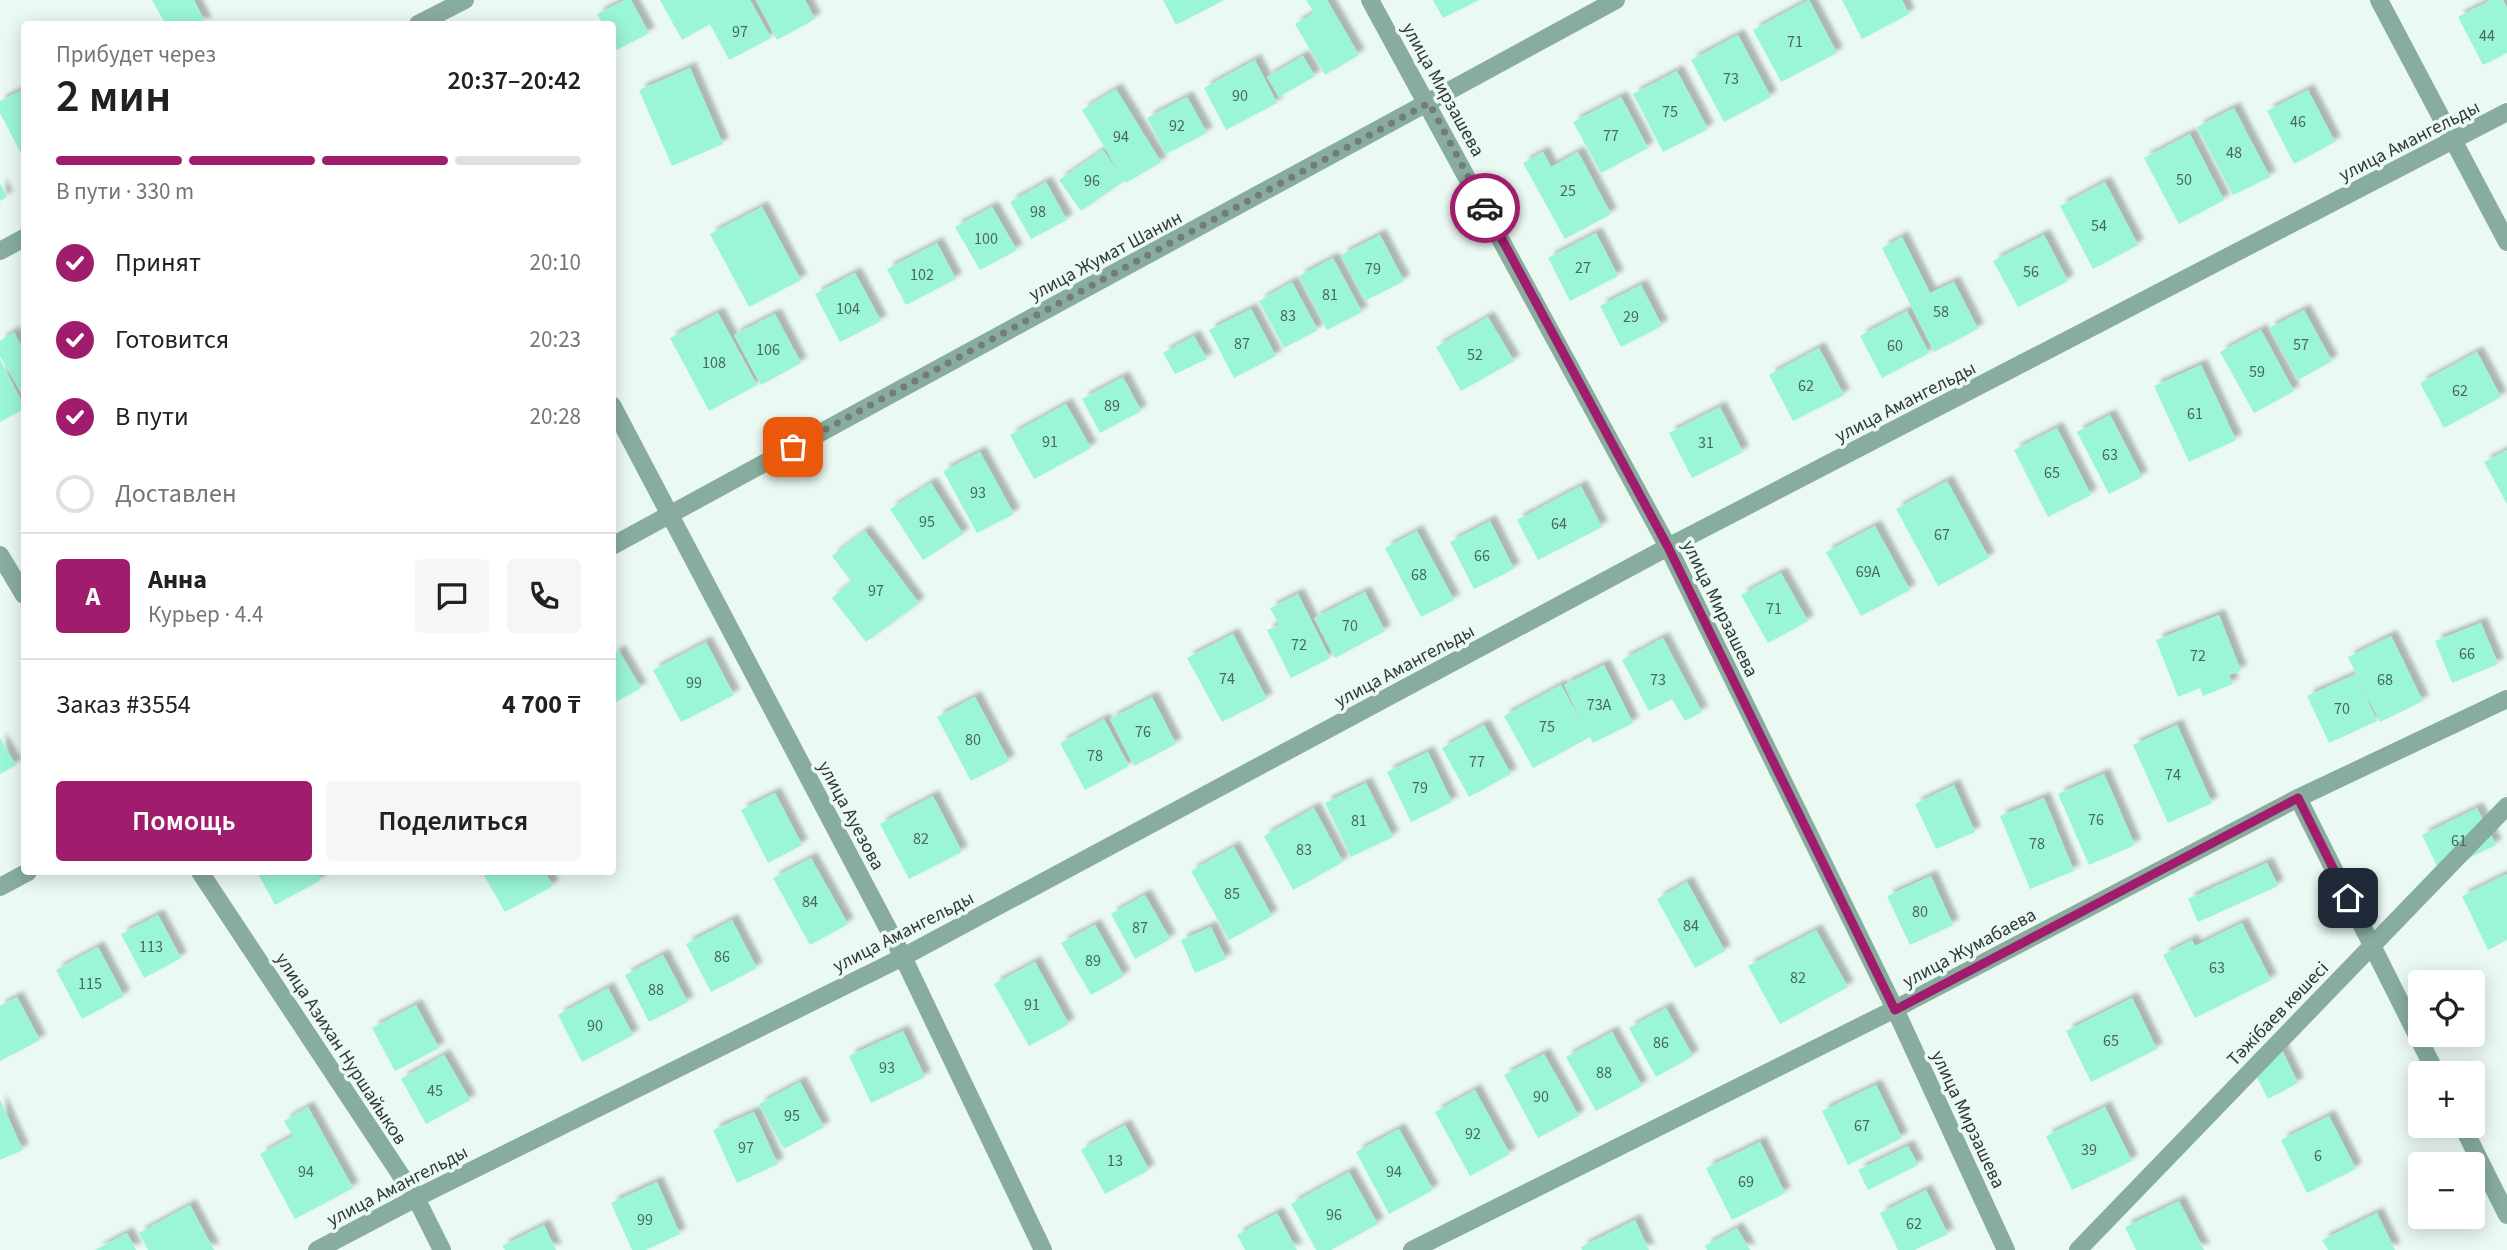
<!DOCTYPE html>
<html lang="ru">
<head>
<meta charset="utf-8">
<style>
	body { margin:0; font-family:"Source Sans 3",sans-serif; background:#f6f6f6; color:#202124; height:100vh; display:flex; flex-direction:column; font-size:26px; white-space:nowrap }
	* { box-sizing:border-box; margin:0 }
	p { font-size:23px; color:#757577 }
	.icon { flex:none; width:38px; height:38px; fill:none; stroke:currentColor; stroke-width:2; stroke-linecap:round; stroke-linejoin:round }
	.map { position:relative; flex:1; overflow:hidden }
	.drawer { position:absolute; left:21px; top:21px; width:595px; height:854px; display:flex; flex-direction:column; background:#fff; border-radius:7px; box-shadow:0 4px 18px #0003 }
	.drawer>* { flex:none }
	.tools { position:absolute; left:2408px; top:970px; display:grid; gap:14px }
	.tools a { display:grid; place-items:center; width:77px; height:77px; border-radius:7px; background:#fff; box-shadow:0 4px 18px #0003; font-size:35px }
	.pin { position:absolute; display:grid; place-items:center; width:60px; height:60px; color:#fff; margin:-30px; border-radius:14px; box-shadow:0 4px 10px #0006 }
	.courier { position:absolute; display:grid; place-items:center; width:70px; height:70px; margin:-35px; border:5px solid #a01d6d; border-radius:50%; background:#fff; color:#222; box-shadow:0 2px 9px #0007 }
	.head em { font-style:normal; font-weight:600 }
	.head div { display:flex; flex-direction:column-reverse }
	.head { display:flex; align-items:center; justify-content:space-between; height:119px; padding:0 35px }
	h1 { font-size:46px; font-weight:600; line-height:52px }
	.bar { display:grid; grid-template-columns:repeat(4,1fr); gap:10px 7px; align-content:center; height:84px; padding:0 35px }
	.bar i { height:9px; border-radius:5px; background:#e0e0e0 }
	.bar .selected { background:#a01d6d }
	.bar p { grid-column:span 4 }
	.line { display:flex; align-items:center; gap:18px; padding:0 35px; border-top:2px solid #e0e0e0 }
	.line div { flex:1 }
	.round { display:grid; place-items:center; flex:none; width:74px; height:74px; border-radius:7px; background:#f6f6f6 }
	ol { padding:0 35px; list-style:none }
	li { display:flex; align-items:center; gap:21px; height:77px }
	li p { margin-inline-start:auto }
	li .icon { padding:7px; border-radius:50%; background:#a01d6d; color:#fff; stroke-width:4 }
	li:last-child { color:#757577 }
	li i { width:38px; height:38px; border:4px solid #e0e0e0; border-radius:50% }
	.action { display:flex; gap:14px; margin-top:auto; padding:14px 35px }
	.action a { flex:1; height:80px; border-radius:7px; background:#a01d6d; color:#fff; font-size:28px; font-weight:600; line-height:80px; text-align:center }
	.action a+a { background:#f6f6f6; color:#202124 }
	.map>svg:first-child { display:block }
	.building { fill:#9af6d5; filter:url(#shadow) }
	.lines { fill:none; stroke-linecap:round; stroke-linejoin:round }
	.minor { stroke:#88ad9e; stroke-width:18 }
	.done { stroke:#737c78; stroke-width:7; stroke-dasharray:0 12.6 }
	.route { stroke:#a01d6d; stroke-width:9 }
	.labels { text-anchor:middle; stroke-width:7; stroke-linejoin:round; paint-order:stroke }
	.number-label { font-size:16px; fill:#4c685e }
	.street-label { font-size:19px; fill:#323836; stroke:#ebf9f3 }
</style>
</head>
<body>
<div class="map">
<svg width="2507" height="1250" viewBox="0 0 2507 1250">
	<defs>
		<filter id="shadow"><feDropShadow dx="6" dy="-6" stdDeviation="2" flood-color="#0004"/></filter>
	</defs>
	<rect width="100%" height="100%" fill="#ebf9f3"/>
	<!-- building -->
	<g class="building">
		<polygon points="152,0 194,0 206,24 165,24"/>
		<polygon points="625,0 631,0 649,33 617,50 612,42 612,24 603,24 597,14"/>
		<polygon points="660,0 750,0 771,38 729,60 710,24 682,40"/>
		<polygon points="756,0 805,0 815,19 777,40"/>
		<polygon points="1163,0 1224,0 1176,25"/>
		<polygon points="1306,0 1327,0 1359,55 1325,75 1295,24 1314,13"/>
		<polygon points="1433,0 1479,0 1443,18"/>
		<polygon points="1809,0 1837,53 1781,82 1753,30"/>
		<polygon points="1842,0 1902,0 1909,14 1862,39"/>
		<polygon points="2491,0 2503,0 2507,8 2507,53 2483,65 2458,17"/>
		<polygon points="1738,35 1771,97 1724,122 1691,60"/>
		<polygon points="1303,56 1315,76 1279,97 1267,77"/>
		<polygon points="1255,60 1277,103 1226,130 1204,88"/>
		<polygon points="690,68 723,144 672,166 639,90"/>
		<polygon points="1677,71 1708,129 1663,152 1633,94"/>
		<polygon points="24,89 24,159 0,113 0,101"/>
		<polygon points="1116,89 1161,162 1126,183 1124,181 1081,211 1059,180 1103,150 1121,175 1082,110"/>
		<polygon points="2308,90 2335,142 2294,164 2267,111"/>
		<polygon points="1187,97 1207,133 1166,154 1147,118"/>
		<polygon points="1621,97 1648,148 1601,173 1573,122"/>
		<polygon points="2234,108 2270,177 2233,195 2197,127"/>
		<polygon points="2190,134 2224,200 2179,224 2144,158"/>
		<polygon points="1543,152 1551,167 1578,152 1611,214 1565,239 1523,163"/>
		<polygon points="1046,182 1067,220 1031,239 1010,202"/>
		<polygon points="2105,182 2138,245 2093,269 2060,206"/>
		<polygon points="0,183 7,197 0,201"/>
		<polygon points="762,207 801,280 749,307 710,234"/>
		<polygon points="992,207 1017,250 980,270 955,227"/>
		<polygon points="1596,233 1618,276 1570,301 1548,258"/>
		<polygon points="1380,235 1404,281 1365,301 1341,255"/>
		<polygon points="2044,235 2068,281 2018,307 1993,261"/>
		<polygon points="1902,237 1930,293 1954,282 1978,329 1934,352 1882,248"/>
		<polygon points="937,243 956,279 906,305 887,269"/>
		<polygon points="1333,258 1362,312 1327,330 1299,276"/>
		<polygon points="855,273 881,321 840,342 815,294"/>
		<polygon points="1292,282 1318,330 1284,348 1259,301"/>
		<polygon points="1641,285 1662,326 1621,347 1600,306"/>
		<polygon points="1251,309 1276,356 1234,378 1209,330"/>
		<polygon points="2304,310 2332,361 2298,380 2269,328"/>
		<polygon points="1907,311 1929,353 1882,378 1860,336"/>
		<polygon points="718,313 757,385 709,411 670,338"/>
		<polygon points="775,314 801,363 761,385 734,335"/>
		<polygon points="1488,317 1514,361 1461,391 1436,347"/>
		<polygon points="2261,330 2294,391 2254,413 2220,352"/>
		<polygon points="14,332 24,351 24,398 0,356 0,341"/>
		<polygon points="1194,336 1207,359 1175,374 1163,353"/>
		<polygon points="1819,348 1844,395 1793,421 1769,375"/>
		<polygon points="2477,352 2501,397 2444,428 2420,383"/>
		<polygon points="0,359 24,406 24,409 0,422"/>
		<polygon points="2201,365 2236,440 2189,462 2154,386"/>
		<polygon points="1123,377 1141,411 1100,433 1082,399"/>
		<polygon points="1066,404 1091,448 1034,479 1010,435"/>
		<polygon points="1720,407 1743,452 1692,478 1669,433"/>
		<polygon points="2110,415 2142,477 2109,494 2077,432"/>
		<polygon points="2057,428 2091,495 2048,517 2014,450"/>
		<polygon points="2507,450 2507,504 2484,462"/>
		<polygon points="980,452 1014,514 977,533 943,471"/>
		<polygon points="1947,481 1989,558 1938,586 1896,509"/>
		<polygon points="931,483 963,534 923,560 890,509"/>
		<polygon points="1581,486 1602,527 1538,560 1517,520"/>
		<polygon points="1490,521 1514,569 1474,589 1450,542"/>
		<polygon points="1875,526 1910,590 1861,616 1826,552"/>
		<polygon points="865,531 919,603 866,642 832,598 852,582 832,556"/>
		<polygon points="1417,531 1454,600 1421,617 1385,548"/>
		<polygon points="1781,573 1808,621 1768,643 1741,595"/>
		<polygon points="1365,592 1385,631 1335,658 1314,618"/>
		<polygon points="1298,594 1330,658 1291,678 1267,630 1279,625 1270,608"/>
		<polygon points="2219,615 2241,671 2229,675 2233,684 2203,696 2200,688 2178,697 2156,640"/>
		<polygon points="2481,623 2498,664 2452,683 2435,641"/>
		<polygon points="1233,634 1267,699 1222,722 1187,658"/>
		<polygon points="2391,636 2423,701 2380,722 2359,680 2377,721 2329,743 2307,696 2356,674 2348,657"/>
		<polygon points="1663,638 1702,712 1685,721 1672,699 1649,711 1622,660"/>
		<polygon points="706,642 734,695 681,722 653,670"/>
		<polygon points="619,651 641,688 612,704 612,655"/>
		<polygon points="1604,665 1633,723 1593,743 1590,737 1533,768 1504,716 1561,685 1586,730 1564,685"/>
		<polygon points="975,697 1009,761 971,781 937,717"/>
		<polygon points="1152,697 1176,744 1134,766 1110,719"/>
		<polygon points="1104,719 1129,766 1085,790 1060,743"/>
		<polygon points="1484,725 1511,774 1469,797 1442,748"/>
		<polygon points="2177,725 2212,803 2168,823 2133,745"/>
		<polygon points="0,738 16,765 0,774"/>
		<polygon points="1428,752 1452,802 1411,822 1387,772"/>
		<polygon points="2104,774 2135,845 2089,865 2058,794"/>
		<polygon points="1366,783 1393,837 1351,857 1325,803"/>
		<polygon points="1954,785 1975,832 1936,849 1915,804"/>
		<polygon points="775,793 802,845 768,863 741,810"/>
		<polygon points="933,796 962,852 909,879 880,824"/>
		<polygon points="2044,798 2074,871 2030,889 2000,816"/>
		<polygon points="1314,808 1343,862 1293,890 1264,836"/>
		<polygon points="2477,808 2496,845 2440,872 2422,835"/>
		<polygon points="1234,847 1272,916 1229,940 1191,871"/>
		<polygon points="811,858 848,924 810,945 773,878"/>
		<polygon points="2267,863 2278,886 2198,922 2188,899"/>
		<polygon points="257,872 316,872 321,880 275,905"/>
		<polygon points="482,872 545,872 553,886 505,912"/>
		<polygon points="2507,874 2507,940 2488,950 2462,896"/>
		<polygon points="1931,876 1953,925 1910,945 1887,896"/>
		<polygon points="1687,882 1725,951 1695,968 1657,899"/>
		<polygon points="1145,895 1170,939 1135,959 1111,914"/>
		<polygon points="158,915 181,958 144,978 121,934"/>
		<polygon points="732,920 757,968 711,992 686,944"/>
		<polygon points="2242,923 2271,980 2195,1018 2163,955 2192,940 2195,946"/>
		<polygon points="1095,925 1124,976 1091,995 1061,943"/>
		<polygon points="1211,927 1226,959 1195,973 1181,940"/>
		<polygon points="1816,930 1848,987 1780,1024 1748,966"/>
		<polygon points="98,947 124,996 82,1019 56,970"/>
		<polygon points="663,955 688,1002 649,1022 625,975"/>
		<polygon points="1035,962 1069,1024 1029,1046 994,984"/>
		<polygon points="608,988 633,1035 582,1062 558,1015"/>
		<polygon points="17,997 40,1040 0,1061 0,1006"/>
		<polygon points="2132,998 2157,1049 2091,1082 2066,1031"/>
		<polygon points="416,1005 439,1048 395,1071 372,1028"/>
		<polygon points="1666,1008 1693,1056 1656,1077 1629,1028"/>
		<polygon points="903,1031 925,1077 871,1103 849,1056"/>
		<polygon points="1612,1032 1642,1086 1596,1111 1566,1057"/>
		<polygon points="2280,1046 2298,1083 2268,1099 2249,1062"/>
		<polygon points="1544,1054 1579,1116 1538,1138 1504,1075"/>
		<polygon points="444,1055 470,1100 426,1124 401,1079"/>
		<polygon points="800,1082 824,1127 784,1149 759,1104"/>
		<polygon points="1876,1085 1902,1138 1848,1165 1822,1111"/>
		<polygon points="1475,1090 1510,1154 1470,1176 1435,1112"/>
		<polygon points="0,1100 23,1150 0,1160"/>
		<polygon points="308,1107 353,1188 295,1219 260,1154 293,1136 284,1121"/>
		<polygon points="2105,1107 2132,1161 2072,1190 2046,1136"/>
		<polygon points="754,1112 778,1164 737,1183 713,1130"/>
		<polygon points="2329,1116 2356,1169 2307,1193 2281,1140"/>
		<polygon points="1125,1125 1149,1170 1105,1194 1081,1150"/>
		<polygon points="1399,1129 1433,1190 1389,1214 1356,1152"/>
		<polygon points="1760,1142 1785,1193 1732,1220 1706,1168"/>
		<polygon points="1908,1146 1918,1165 1868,1190 1858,1170"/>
		<polygon points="1349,1172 1378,1224 1331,1250 1316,1250 1291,1204"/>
		<polygon points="657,1182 680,1234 646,1250 632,1250 611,1203"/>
		<polygon points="1926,1190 1948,1234 1914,1250 1898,1250 1880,1213"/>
		<polygon points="2179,1201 2204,1250 2136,1250 2125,1227"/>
		<polygon points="190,1205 214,1250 148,1250 139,1233"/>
		<polygon points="1277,1213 1297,1250 1245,1250 1237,1235"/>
		<polygon points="2377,1213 2395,1250 2328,1250 2322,1240"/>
		<polygon points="1635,1220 1649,1250 1582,1250 1581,1247"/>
		<polygon points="544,1225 556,1250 505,1250 502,1246"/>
		<polygon points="1737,1228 1750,1250 1707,1250 1705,1246"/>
		<polygon points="127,1233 136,1250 95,1250"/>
	</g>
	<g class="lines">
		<!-- minor -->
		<g class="minor">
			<polyline points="1370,0 1668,547 1895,1009 2006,1250"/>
			<polyline points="2379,0 2507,242"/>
			<polyline points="418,24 465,0"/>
			<polyline points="0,251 24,238"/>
			<polyline points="612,405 903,957 1043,1250"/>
			<polyline points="612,546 1616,0"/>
			<polyline points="0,555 24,595"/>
			<polyline points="2298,798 2436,1073"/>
			<polyline points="200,872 416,1198 442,1250"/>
			<polyline points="0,887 28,872"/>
			<polyline points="2462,1125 2507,1215"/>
			<polyline points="317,1250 416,1198 903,957 1668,547 2507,112"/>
			<polyline points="1412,1250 1895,1009 2298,798 2507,699"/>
			<polyline points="2078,1250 2507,806"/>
		</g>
	</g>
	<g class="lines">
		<!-- done -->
		<polyline class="done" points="793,447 1429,103 1485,208"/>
		<!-- route -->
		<polyline class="route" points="1485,208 1668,547 1895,1010 2298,798 2348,898"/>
	</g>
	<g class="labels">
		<!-- number labels -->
		<g class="number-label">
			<text x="740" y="37">97</text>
			<text x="2487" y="41">44</text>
			<text x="1795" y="47">71</text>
			<text x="1731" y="84">73</text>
			<text x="1240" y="101">90</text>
			<text x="1670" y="117">75</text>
			<text x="2298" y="127">46</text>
			<text x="1177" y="131">92</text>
			<text x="1611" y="141">77</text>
			<text x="1121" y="142">94</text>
			<text x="2234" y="158">48</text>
			<text x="2184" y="185">50</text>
			<text x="1092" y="186">96</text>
			<text x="1568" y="196">25</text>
			<text x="1038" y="217">98</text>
			<text x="2099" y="231">54</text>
			<text x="986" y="244">100</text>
			<text x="1583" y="273">27</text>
			<text x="1373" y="274">79</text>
			<text x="2031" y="277">56</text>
			<text x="922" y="280">102</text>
			<text x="1330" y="300">81</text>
			<text x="848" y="314">104</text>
			<text x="1941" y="317">58</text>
			<text x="1288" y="321">83</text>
			<text x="1631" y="322">29</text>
			<text x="1242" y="349">87</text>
			<text x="2301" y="350">57</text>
			<text x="1895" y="351">60</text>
			<text x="768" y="355">106</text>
			<text x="1475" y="360">52</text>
			<text x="714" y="368">108</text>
			<text x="2257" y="377">59</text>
			<text x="1806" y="391">62</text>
			<text x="2460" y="396">62</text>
			<text x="1112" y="411">89</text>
			<text x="2195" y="419">61</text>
			<text x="1050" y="447">91</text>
			<text x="1706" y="448">31</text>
			<text x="2110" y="460">63</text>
			<text x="2052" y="478">65</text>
			<text x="978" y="498">93</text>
			<text x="927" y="527">95</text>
			<text x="1559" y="529">64</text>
			<text x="1942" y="540">67</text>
			<text x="1482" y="561">66</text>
			<text x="1868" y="577">69А</text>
			<text x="1419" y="580">68</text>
			<text x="876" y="596">97</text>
			<text x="1774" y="614">71</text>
			<text x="1350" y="631">70</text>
			<text x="1299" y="650">72</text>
			<text x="2467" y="659">66</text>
			<text x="2198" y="661">72</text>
			<text x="1227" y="684">74</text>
			<text x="1658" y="685">73</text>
			<text x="2385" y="685">68</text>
			<text x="694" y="688">99</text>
			<text x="1599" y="710">73А</text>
			<text x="2342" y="714">70</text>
			<text x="1547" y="732">75</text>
			<text x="1143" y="737">76</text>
			<text x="973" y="745">80</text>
			<text x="1095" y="761">78</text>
			<text x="1477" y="767">77</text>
			<text x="2173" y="780">74</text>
			<text x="1420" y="793">79</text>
			<text x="2096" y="825">76</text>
			<text x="1359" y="826">81</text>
			<text x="921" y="844">82</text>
			<text x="2459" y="846">61</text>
			<text x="2037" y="849">78</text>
			<text x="1304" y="855">83</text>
			<text x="1232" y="899">85</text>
			<text x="810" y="907">84</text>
			<text x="1920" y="917">80</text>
			<text x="1691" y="931">84</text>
			<text x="1140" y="933">87</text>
			<text x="151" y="952">113</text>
			<text x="722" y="962">86</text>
			<text x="1093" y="966">89</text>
			<text x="2217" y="973">63</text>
			<text x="1798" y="983">82</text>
			<text x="90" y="989">115</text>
			<text x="656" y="995">88</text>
			<text x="1032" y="1010">91</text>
			<text x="595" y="1031">90</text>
			<text x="2111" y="1046">65</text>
			<text x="1661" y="1048">86</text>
			<text x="887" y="1073">93</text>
			<text x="1604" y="1078">88</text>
			<text x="435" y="1096">45</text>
			<text x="1541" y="1102">90</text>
			<text x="792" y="1121">95</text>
			<text x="1862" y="1131">67</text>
			<text x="1473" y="1139">92</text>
			<text x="746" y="1153">97</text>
			<text x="2089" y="1155">39</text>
			<text x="2318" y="1161">6</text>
			<text x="1115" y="1166">13</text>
			<text x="306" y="1177">94</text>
			<text x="1394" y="1177">94</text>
			<text x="1746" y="1187">69</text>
			<text x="1334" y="1220">96</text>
			<text x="645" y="1225">99</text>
			<text x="1914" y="1229">62</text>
		</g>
		<!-- street labels -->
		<g class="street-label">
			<text transform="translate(1444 89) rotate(61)" y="7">улица Мирзашева</text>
			<text transform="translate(2409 140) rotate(-27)" y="7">улица Амангельды</text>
			<text transform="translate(1105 255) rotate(-28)" y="7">улица Жумат Шанин</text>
			<text transform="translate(1905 401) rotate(-27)" y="7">улица Амангельды</text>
			<text transform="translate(1721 608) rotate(64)" y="7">улица Мирзашева</text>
			<text transform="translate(1404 665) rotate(-28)" y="7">улица Амангельды</text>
			<text transform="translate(852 815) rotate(62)" y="7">улица Ауезова</text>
			<text transform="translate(903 931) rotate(-27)" y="7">улица Амангельды</text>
			<text transform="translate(1969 947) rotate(-28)" y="7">улица Жумабаева</text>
			<text transform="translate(2277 1013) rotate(-46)" y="7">Тәжібаев көшесі</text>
			<text transform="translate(342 1048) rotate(57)" y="7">улица Азихан Нуршайыков</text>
			<text transform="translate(1969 1119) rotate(65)" y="7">улица Мирзашева</text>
			<text transform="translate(397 1185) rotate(-27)" y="7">улица Амангельды</text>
		</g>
	</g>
</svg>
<div class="tools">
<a><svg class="icon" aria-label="locate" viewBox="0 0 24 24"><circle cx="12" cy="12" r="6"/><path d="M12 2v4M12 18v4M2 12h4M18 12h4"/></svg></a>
<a>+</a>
<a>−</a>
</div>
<div class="pin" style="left:793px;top:447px;background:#ea580c"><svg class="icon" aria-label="bag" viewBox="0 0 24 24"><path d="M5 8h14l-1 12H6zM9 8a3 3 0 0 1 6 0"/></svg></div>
<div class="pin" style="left:2348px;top:898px;background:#1f2937"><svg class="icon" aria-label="home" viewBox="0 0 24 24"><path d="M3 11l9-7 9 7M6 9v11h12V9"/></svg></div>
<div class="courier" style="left:1485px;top:208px"><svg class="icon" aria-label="car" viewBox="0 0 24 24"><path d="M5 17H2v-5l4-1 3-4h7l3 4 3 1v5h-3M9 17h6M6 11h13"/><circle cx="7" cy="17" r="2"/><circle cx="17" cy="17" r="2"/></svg></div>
<section class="drawer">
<div class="head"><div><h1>2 мин</h1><p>Прибудет через</p></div><em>20:37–20:42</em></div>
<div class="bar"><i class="selected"></i><i class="selected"></i><i class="selected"></i><i></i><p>В пути · 330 m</p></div>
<ol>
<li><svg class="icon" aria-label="check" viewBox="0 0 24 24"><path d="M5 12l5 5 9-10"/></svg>Принят<p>20:10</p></li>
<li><svg class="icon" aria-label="check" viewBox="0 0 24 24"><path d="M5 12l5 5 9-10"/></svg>Готовится<p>20:23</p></li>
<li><svg class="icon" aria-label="check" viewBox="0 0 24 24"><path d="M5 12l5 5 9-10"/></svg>В пути<p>20:28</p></li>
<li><i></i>Доставлен</li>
</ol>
<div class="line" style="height:126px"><b class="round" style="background:#a01d6d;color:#fff">А</b><div><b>Анна</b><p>Курьер · 4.4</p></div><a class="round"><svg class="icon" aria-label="chat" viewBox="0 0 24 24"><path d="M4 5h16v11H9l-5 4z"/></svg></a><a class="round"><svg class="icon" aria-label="phone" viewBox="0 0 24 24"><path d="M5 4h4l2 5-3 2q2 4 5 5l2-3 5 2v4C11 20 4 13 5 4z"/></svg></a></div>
<div class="line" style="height:91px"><div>Заказ #3554</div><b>4 700 ₸</b></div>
<div class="action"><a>Помощь</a><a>Поделиться</a></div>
</section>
</div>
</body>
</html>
